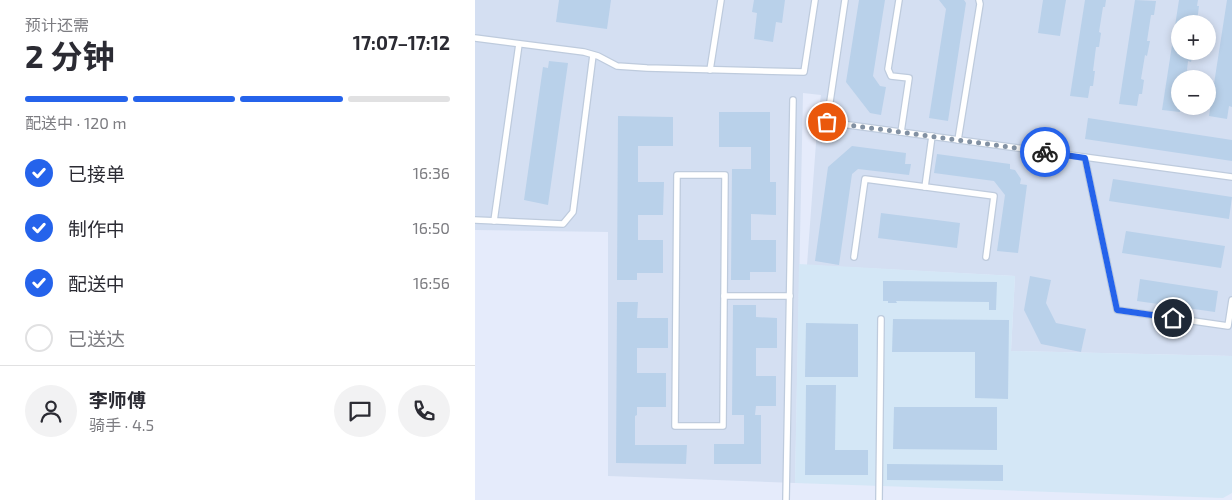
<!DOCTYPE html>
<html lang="zh">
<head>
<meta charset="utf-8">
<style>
	body { margin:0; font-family:"Exo 2","Noto Sans SC",sans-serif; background:#f2f2f3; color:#2b2b33; height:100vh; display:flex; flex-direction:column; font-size:19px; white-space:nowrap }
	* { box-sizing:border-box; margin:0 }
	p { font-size:16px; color:#7c7c81 }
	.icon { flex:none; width:28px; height:28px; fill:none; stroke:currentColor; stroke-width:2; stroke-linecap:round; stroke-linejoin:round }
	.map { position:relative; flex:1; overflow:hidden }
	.side { display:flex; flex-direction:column; background:#fff; width:475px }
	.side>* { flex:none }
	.buttons { position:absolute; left:696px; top:15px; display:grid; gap:10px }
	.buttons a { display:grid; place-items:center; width:45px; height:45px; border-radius:50%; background:#fff; box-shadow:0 2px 8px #0003; font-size:25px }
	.pin { position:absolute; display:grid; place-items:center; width:42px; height:42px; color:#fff; margin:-21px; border:2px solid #fff; border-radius:50%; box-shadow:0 1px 5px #0007 }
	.courier { position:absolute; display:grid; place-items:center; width:50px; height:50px; margin:-25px; border:4px solid #2563eb; border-radius:50%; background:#fff; color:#222; box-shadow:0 1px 6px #0007 }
	.summary em { font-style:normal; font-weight:700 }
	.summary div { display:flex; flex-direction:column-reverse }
	.summary { display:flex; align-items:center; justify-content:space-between; height:85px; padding:0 25px }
	h1 { font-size:32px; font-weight:700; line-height:38px }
	.bar { display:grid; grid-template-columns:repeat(4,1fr); gap:8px 5px; align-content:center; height:60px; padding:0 25px }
	.bar i { height:6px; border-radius:4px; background:#e1e1e2 }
	.bar .selected { background:#2563eb }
	.bar p { grid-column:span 4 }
	.line { display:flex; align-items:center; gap:12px; padding:0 25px; border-top:1px solid #e1e1e2 }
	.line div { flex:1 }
	.round { display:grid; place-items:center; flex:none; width:52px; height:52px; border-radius:26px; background:#f2f2f3 }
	ol { padding:0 25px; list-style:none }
	li { display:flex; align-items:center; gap:15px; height:55px }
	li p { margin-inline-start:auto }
	li .icon { padding:5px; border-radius:50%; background:#2563eb; color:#fff; stroke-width:4 }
	li:last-child { color:#7c7c81 }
	li i { width:28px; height:28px; border:2px solid #e1e1e2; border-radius:50% }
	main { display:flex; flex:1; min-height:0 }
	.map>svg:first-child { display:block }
	.residential { fill:#d4dff2; fill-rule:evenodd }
	.commercial { fill:#d4e7f6 }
	.building { fill:#b9d1ea }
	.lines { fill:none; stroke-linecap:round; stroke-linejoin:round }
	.lane-casing { stroke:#becbdd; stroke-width:8 }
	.lane { stroke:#fff; stroke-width:5.5 }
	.done { stroke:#8291a3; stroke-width:5; stroke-dasharray:0 9 }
	.route { stroke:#2563eb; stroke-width:6 }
</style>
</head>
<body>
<main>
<section class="side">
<div class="summary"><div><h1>2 分钟</h1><p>预计还需</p></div><em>17:07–17:12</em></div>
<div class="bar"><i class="selected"></i><i class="selected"></i><i class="selected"></i><i></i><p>配送中 · 120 m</p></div>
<ol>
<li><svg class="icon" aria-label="check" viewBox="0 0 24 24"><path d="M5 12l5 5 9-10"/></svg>已接单<p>16:36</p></li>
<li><svg class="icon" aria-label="check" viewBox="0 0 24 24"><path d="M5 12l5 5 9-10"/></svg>制作中<p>16:50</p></li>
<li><svg class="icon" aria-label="check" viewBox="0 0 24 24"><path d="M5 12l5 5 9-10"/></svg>配送中<p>16:56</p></li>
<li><i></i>已送达</li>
</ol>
<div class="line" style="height:90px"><a class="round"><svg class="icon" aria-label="person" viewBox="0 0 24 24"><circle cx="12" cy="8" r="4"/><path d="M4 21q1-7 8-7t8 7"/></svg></a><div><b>李师傅</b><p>骑手 · 4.5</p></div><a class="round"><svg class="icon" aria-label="chat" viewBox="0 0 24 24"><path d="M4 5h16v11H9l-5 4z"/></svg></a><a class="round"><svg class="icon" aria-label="phone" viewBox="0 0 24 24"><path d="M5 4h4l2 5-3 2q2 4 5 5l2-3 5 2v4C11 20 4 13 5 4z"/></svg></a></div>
</section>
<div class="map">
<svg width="757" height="500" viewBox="0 0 757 500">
	<rect width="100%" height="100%" fill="#e5ebfb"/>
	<!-- residential -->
	<path class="residential" d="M0,0H757V356L536,351L540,276L332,265L343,116L346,95L328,93L320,483L133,476V232L0,230ZM705,24H732V51H705ZM705,79H732V106H705Z"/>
	<!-- commercial -->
	<polygon class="commercial" points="324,264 540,276 536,351 757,356 757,493 748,498 320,483"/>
	<!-- building -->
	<g class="building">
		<polygon points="84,0 136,0 132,29 81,22"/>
		<polygon points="279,0 310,0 307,23 301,22 298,42 279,39 282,13 277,12"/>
		<polygon points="384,0 410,0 398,76 405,86 411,87 406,115 395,113 371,82"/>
		<polygon points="464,0 489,0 491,3 473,121 454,118 471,9"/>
		<polygon points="568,0 591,0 585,36 563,33"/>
		<polygon points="610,0 631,0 630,7 628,7 624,32 626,33 624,47 621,47 618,71 620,71 618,86 615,86 613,98 595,96"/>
		<polygon points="660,0 681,1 679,15 676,15 672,41 675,41 672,56 670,55 666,79 669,80 667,94 664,94 662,106 644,104"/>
		<polygon points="704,0 723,0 722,6 724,6 722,21 720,21 719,24 705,24 705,51 718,51 716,62 713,61 711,79 705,79 705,112 687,110"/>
		<polygon points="752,0 757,0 757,107 754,106 752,119 734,116"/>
		<polygon points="74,61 93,63 73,205 49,200 68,67 73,68"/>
		<polygon points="244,112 295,112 295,182 301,182 301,215 276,214 276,240 301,240 301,272 275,272 275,280 256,280 257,169 276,169 276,147 244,147"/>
		<polygon points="143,116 198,117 198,146 163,146 163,182 189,182 188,215 163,215 163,240 188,240 188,273 162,273 162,280 142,280"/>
		<polygon points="613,118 757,140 757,161 610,139"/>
		<polygon points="377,146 431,153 430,164 436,164 434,175 383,169 377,174 364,265 340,261 353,167"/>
		<polygon points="462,154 535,164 535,169 540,170 546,179 545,184 552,185 543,253 522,251 530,195 519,181 459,173"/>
		<polygon points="638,179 757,197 754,219 634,201"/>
		<polygon points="406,213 485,223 482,248 403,238"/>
		<polygon points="651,231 750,246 746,268 647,253"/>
		<polygon points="555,276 576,280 571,303 581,323 611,329 606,352 566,344 549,310"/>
		<polygon points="665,279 743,291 740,312 662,301"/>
		<polygon points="408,281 522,282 521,310 514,310 514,302 421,301 422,303 413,303 413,301 408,301"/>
		<polygon points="142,302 163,302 162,318 193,318 193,348 162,348 162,373 191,373 191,407 162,407 162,415 160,416 160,445 212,445 211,464 141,463"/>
		<polygon points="258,305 281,305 281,317 302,318 302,348 281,348 281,376 301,376 301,406 281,406 280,415 286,415 286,464 239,464 239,444 269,444 269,415 257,415"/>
		<polygon points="418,319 534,320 533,399 500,398 500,352 417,352"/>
		<polygon points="331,323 383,324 383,377 330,377"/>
		<polygon points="331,385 361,385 360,450 393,450 393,475 330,475"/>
		<polygon points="419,407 522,407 522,450 418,449"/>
		<polygon points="412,464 528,465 528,481 412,480"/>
	</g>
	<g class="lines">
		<defs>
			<g id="lane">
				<polyline points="370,0 352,122 757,177"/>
				<polyline points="424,0 413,69 416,76 434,78 426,132"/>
				<polyline points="0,38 109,52 123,56 142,66 172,68 329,72 340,0"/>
				<polyline points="235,70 246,0"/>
				<polyline points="483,140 505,4 504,0"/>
				<polyline points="610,158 642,310 753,326 757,300"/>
				<polygon points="202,175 250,175 248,426 200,426"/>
				<polyline points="450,187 457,136"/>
				<polyline points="0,220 88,224 98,212 118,55"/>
				<polyline points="19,221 44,44"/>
				<polyline points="379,257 390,179 519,196 511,257"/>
				<polyline points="249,296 315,296"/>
				<polyline points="311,500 318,100"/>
				<polyline points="404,500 406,319"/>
			</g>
		</defs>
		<!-- lane casing -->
		<use href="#lane" class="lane-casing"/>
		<!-- lane -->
		<use href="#lane" class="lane"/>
	</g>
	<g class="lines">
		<!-- done -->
		<polyline class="done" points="352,122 570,152"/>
		<!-- route -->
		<polyline class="route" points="570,152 610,158 642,310 698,318"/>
	</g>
</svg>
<div class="buttons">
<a>+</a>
<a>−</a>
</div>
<div class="pin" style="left:352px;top:122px;background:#ea580c"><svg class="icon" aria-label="bag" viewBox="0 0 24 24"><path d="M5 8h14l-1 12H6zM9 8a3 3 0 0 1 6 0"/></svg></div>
<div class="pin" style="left:698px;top:318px;background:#1f2937"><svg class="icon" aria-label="home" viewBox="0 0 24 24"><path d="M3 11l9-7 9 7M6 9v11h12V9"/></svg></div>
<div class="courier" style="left:570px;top:152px"><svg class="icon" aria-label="bike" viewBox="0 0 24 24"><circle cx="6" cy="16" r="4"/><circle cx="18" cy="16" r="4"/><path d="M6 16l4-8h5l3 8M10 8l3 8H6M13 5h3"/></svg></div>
</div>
</main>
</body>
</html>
